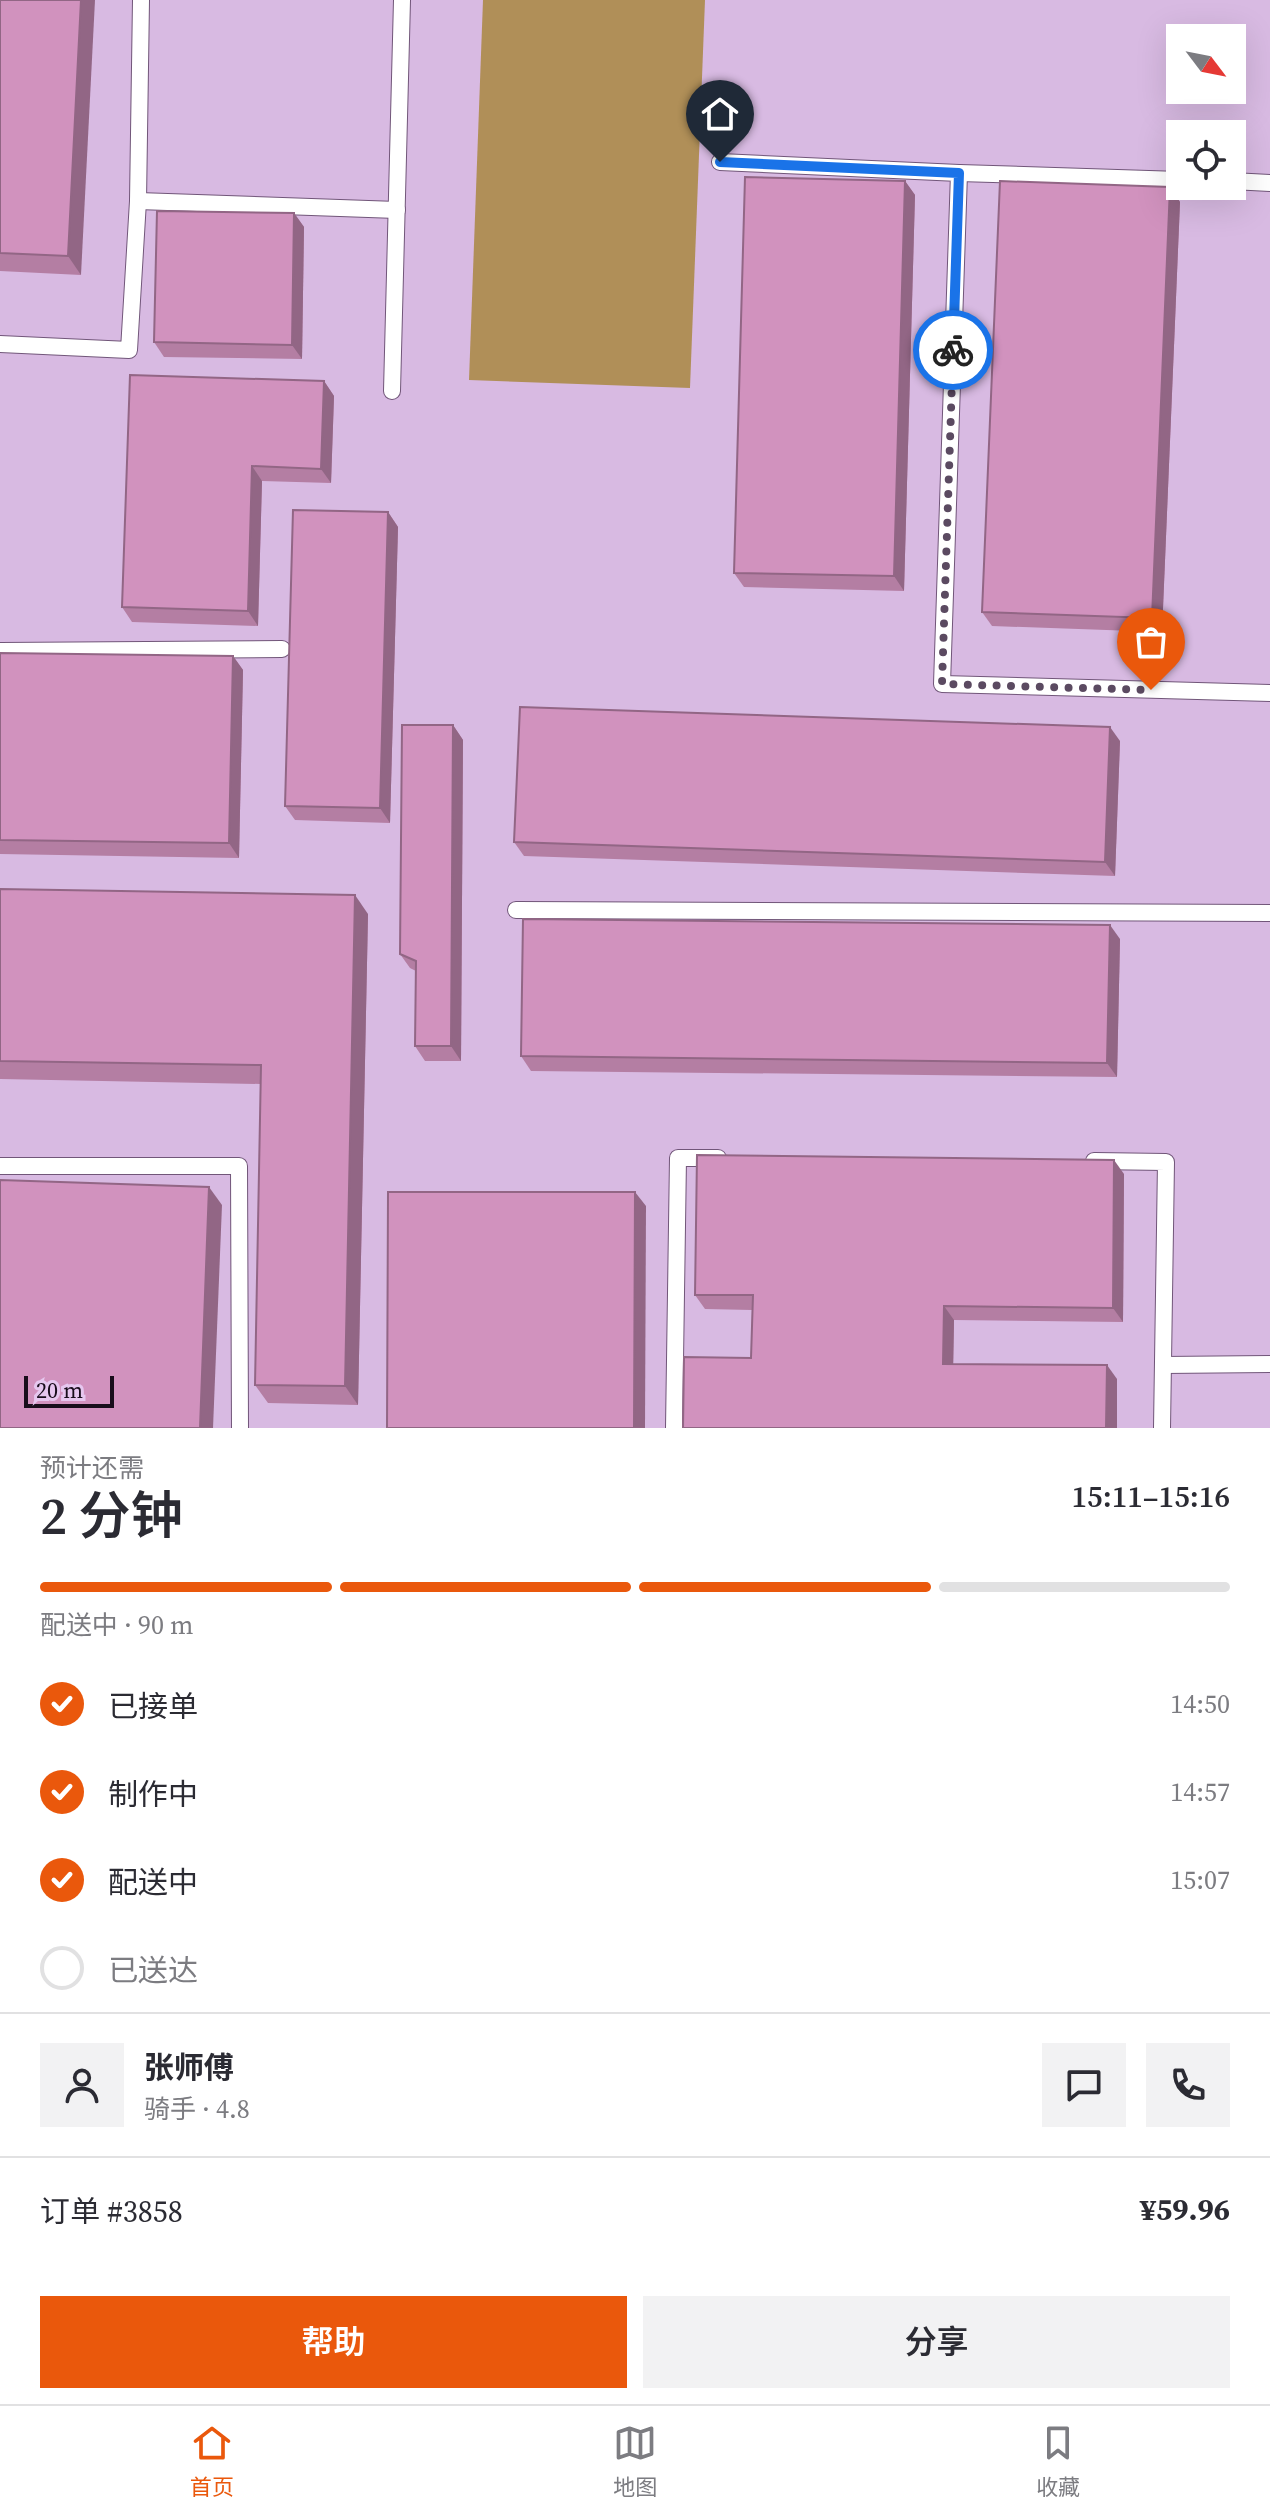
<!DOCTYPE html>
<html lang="zh">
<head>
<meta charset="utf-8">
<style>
	body { margin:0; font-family:"Source Serif 4","Noto Sans SC",serif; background:#f2f2f3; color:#2b2b33; height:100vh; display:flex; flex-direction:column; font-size:30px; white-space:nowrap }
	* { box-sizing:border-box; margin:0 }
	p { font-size:26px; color:#7c7c81 }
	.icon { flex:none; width:44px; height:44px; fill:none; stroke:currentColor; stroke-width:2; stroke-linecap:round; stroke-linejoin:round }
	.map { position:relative; height:1428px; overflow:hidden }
	.side { display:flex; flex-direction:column; background:#fff; flex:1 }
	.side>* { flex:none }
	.needle { width:52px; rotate:122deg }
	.tools { position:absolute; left:1166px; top:24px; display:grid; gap:16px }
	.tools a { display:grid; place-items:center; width:80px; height:80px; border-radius:0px; background:#fff; box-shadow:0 8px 32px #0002; font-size:40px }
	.scale { position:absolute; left:24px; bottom:20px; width:90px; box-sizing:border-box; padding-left:8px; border:4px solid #180d1b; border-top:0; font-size:22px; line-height:28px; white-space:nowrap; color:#180d1b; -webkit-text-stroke:6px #e6c7ef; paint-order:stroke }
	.pin { position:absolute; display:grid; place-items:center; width:68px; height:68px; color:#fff; margin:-82px -34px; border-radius:50% 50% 50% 0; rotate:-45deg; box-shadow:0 0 8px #0007 }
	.pin .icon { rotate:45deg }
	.courier { position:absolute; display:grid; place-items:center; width:80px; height:80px; margin:-40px; border:6px solid #1a73e8; border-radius:50%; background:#fff; color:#222; box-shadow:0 2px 10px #0007 }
	.summary em { font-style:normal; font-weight:600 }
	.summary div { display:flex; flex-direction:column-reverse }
	.summary { display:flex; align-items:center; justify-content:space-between; height:136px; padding:0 40px }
	h1 { font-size:52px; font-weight:600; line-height:60px }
	.bar { display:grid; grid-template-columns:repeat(4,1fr); gap:12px 8px; align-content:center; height:96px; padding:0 40px }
	.bar i { height:10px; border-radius:6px; background:#e1e1e2 }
	.bar .active { background:#ea580c }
	.bar p { grid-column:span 4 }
	.line { display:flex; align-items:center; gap:20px; padding:0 40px; border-top:2px solid #e1e1e2 }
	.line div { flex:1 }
	.round { display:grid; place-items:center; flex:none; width:84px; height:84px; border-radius:0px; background:#f2f2f3 }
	ol { padding:0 40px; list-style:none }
	li { display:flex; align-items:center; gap:24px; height:88px }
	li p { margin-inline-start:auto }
	li .icon { padding:8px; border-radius:50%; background:#ea580c; color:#fff; stroke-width:4 }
	li:last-child { color:#7c7c81 }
	li i { width:44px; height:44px; border:4px solid #e1e1e2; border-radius:50% }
	.button { display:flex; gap:16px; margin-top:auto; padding:16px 40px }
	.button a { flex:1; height:92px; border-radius:0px; background:#ea580c; color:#fff; font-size:32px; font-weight:600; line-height:92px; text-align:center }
	.button a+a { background:#f2f2f3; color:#2b2b33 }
	.tabs { display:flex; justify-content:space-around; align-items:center; height:112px; border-top:2px solid #e1e1e2; background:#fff; font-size:22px; color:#7c7c81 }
	.tabs a { display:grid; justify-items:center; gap:4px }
	.tabs .active { color:#ea580c }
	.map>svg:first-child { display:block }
	.green { fill:#b08f58 }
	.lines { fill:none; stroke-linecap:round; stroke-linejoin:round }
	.service-casing { stroke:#715679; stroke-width:18 }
	.service { stroke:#fff; stroke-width:16 }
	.wall { fill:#b47ea3 }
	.shaded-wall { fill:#926685 }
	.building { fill:#d192be; stroke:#926685; stroke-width:2 }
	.done { stroke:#5b4a61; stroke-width:8; stroke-dasharray:0 14.4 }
	.route { stroke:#1a73e8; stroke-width:10 }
</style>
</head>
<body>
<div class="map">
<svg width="1270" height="1428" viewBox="0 0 1270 1428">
	<rect width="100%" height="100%" fill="#d8bae2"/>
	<!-- green -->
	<polygon class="green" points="483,0 705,0 690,388 469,380"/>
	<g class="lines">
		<defs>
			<g id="service">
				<polyline points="720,162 959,173 942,684 1270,693"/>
				<polyline points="959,173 1180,180"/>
				<polyline points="1232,181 1270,183"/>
				<polyline points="138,201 397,210"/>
				<polyline points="0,344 129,350 138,201 141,0"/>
				<polyline points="392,391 402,0"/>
				<polyline points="0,651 282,649"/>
				<polyline points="516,910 1270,913"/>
				<polyline points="1094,1161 1166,1162 1162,1428"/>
				<polyline points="0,1166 239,1166 240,1428"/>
				<polyline points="1163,1365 1270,1364"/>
				<polyline points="674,1428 678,1158 718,1158"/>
			</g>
		</defs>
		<!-- service casing -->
		<use href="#service" class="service-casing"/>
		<!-- service -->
		<use href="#service" class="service"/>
	</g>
	<!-- wall -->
	<g class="wall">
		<polygon points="0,0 81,275 0,271"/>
		<polygon points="905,181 915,195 904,591 744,587 734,573"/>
		<polygon points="1170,187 1180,202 1162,632 992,626 982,612"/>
		<polygon points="294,213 304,227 302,359 164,357 154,342"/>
		<polygon points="324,381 334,396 331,483 262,481 258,626 132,622 122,607"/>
		<polygon points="388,512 398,527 390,823 295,820 285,806"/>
		<polygon points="0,653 233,656 243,670 239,858 0,854"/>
		<polygon points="453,725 463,740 461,1061 425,1061 415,1046 416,971 410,968 400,954"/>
		<polygon points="1120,741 1115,876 524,856 514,842"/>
		<polygon points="0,889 368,914 358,1405 268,1403 255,1385 261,1084 0,1079"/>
		<polygon points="1120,939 1117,1077 531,1071 521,1056"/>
		<polygon points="1124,1174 1123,1322 954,1320 953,1364 1117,1379 1117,1428 683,1428 751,1358 752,1310 705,1309 695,1295"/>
	</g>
	<!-- shaded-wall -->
	<g class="shaded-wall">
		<polygon points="81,0 95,0 81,275 68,256"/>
		<polygon points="905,181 915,195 904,591 894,576"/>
		<polygon points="1170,187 1180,202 1162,632 1152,618"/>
		<polygon points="294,213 304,227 302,359 292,345"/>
		<polygon points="324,381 334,396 331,483 321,469"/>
		<polygon points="252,466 262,481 258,626 248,611"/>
		<polygon points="388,512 398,527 390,823 380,808"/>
		<polygon points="233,656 243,670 239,858 229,843"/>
		<polygon points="453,725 463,740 461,1061 451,1046"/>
		<polygon points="1110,727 1120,741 1115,876 1105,862"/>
		<polygon points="355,895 368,914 358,1405 345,1386"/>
		<polygon points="1110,925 1120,939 1117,1077 1107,1063"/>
		<polygon points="1114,1160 1124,1174 1123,1322 1113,1308"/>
		<polygon points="209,1187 222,1205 213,1428 200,1428"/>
		<polygon points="635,1192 646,1206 645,1428 634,1428"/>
		<polygon points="944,1306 954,1320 953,1378 943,1364"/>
		<polygon points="1107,1365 1117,1379 1117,1428 1106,1428"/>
	</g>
	<!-- building -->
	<g class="building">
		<polygon points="0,0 81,0 68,256 0,253"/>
		<polygon points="745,177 905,181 894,576 734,573"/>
		<polygon points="1000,181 1170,187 1152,618 982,612"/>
		<polygon points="157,211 294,213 292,345 154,342"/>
		<polygon points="130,375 324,381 321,469 252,466 248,611 122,607"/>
		<polygon points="293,510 388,512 380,808 285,806"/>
		<polygon points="0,653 233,656 229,843 0,840"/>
		<polygon points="520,707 1110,727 1105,862 514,842"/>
		<polygon points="402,725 453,725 451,1046 415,1046 416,961 400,954"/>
		<polygon points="0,889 355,895 345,1386 255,1385 261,1065 0,1061"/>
		<polygon points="523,919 1110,925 1107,1063 521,1056"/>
		<polygon points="697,1155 1114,1160 1113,1308 944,1306 943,1364 1107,1365 1106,1428 683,1428 684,1357 751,1358 753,1295 695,1295"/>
		<polygon points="0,1180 209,1187 200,1428 0,1428"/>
		<polygon points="388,1192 635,1192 634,1428 387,1428"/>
	</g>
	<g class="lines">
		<!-- done -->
		<polyline class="done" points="953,350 942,684 1151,690"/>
		<!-- route -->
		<polyline class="route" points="720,162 959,173 953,350"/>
	</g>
</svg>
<div class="tools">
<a><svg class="needle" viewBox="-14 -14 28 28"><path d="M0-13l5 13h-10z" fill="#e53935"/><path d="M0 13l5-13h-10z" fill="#7c7c81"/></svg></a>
<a><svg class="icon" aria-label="locate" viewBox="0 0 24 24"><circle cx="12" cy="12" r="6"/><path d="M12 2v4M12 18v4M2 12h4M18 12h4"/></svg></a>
</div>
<div class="scale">20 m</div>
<div class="pin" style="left:1151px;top:690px;background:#ea580c"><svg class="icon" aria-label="bag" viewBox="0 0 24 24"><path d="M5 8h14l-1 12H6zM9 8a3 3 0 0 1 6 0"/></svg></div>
<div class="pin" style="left:720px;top:162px;background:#1f2937"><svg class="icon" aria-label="home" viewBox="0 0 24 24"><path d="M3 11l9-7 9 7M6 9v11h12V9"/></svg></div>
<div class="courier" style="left:953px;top:350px"><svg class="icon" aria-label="bike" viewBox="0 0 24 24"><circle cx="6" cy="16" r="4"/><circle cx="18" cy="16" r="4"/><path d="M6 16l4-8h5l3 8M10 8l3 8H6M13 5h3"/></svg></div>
</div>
<section class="side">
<div class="summary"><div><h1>2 分钟</h1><p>预计还需</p></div><em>15:11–15:16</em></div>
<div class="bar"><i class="active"></i><i class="active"></i><i class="active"></i><i></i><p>配送中 · 90 m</p></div>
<ol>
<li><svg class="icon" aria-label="check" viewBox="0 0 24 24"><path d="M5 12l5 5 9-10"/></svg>已接单<p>14:50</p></li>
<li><svg class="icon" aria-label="check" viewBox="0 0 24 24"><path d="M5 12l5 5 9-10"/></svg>制作中<p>14:57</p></li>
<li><svg class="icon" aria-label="check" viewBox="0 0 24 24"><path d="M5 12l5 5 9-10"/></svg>配送中<p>15:07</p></li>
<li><i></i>已送达</li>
</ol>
<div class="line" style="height:144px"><a class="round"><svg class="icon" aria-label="person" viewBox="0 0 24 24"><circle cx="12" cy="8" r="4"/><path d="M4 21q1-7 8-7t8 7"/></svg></a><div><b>张师傅</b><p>骑手 · 4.8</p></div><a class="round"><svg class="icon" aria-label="chat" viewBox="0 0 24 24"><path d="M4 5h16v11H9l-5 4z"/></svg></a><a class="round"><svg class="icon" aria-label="phone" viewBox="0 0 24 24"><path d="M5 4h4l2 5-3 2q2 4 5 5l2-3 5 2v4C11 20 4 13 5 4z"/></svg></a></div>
<div class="line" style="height:104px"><div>订单 #3858</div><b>¥59.96</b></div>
<div class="button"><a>帮助</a><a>分享</a></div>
</section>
<nav class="tabs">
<a class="active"><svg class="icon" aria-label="home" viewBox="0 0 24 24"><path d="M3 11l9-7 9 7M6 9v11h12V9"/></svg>首页</a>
<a><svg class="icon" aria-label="map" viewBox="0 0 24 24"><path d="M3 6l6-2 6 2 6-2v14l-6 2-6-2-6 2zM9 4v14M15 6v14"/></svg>地图</a>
<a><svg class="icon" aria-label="saved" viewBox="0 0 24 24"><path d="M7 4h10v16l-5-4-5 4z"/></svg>收藏</a>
</nav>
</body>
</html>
